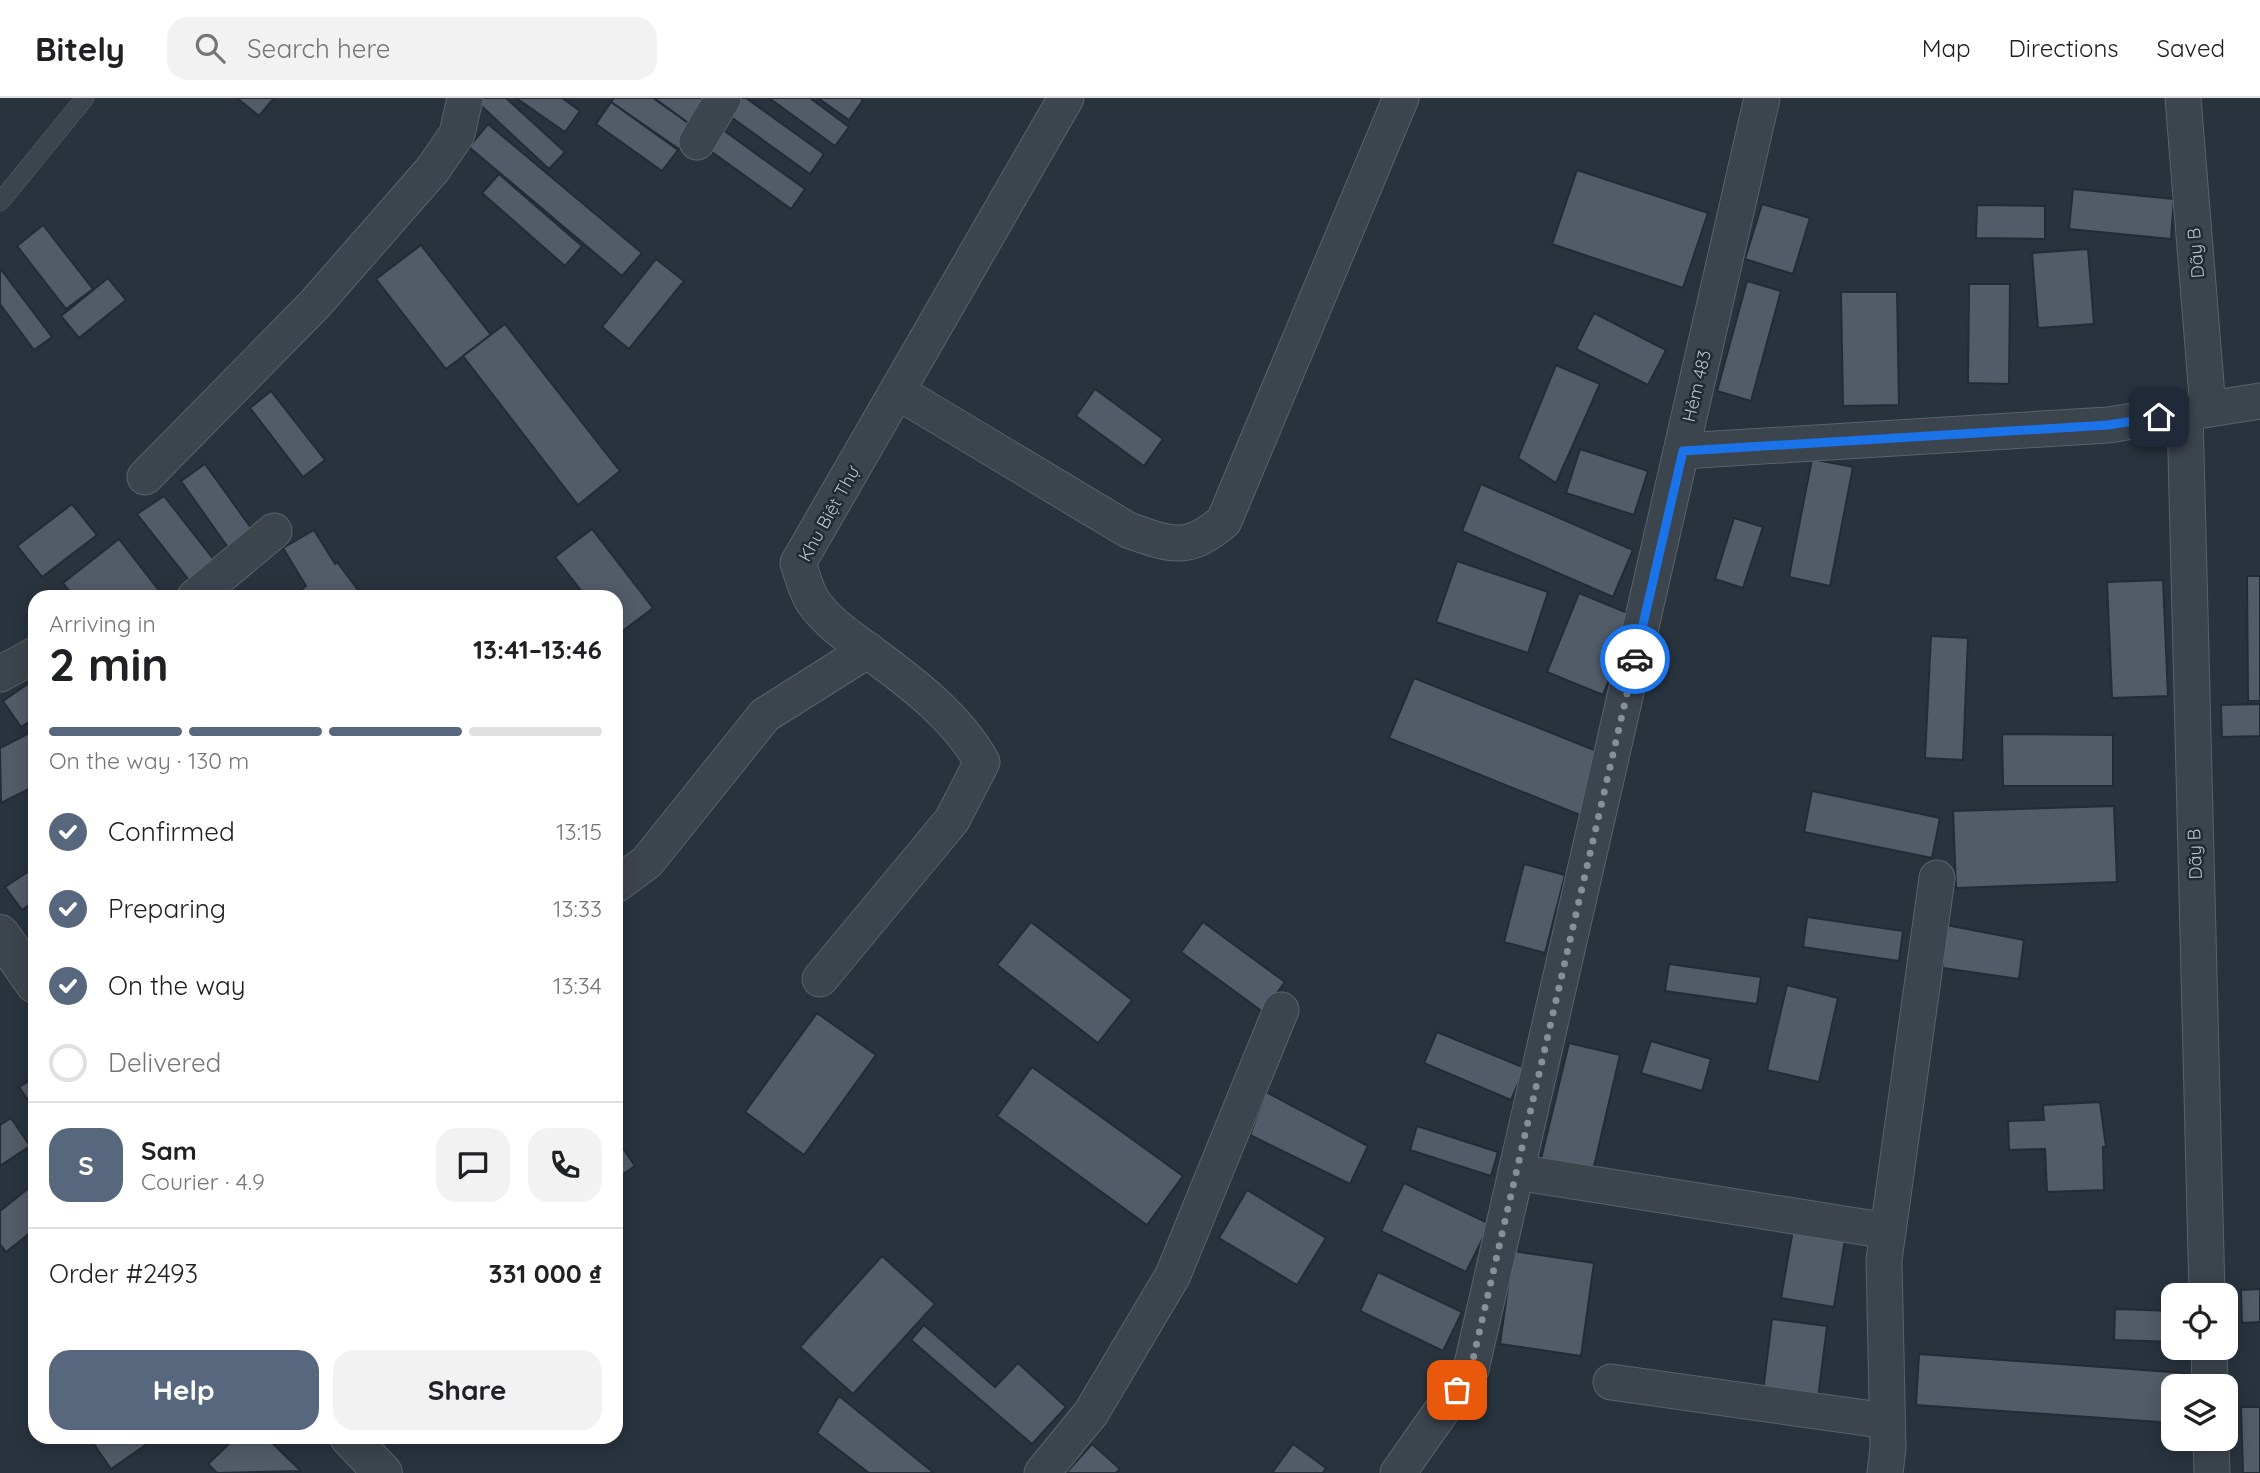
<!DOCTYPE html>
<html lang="en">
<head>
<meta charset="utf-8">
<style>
	body { margin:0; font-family:Quicksand,sans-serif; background:#f2f2f2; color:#202124; height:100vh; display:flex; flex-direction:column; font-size:26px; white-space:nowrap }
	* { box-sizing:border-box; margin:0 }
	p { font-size:23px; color:#757577 }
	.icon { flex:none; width:38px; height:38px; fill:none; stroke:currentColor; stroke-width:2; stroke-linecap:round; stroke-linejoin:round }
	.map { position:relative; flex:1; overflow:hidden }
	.details { position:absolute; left:28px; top:492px; width:595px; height:854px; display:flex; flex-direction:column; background:#fff; border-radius:21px; box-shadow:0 4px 18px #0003 }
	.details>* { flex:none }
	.buttons { position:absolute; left:2161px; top:1185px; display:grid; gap:14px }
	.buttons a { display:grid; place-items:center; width:77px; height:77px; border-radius:14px; background:#fff; box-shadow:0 4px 18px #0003; font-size:35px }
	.pin { position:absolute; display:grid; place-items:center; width:60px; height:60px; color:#fff; margin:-30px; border-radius:14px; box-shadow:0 4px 10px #0006 }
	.courier { position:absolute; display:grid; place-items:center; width:70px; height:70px; margin:-35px; border:5px solid #1a73e8; border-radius:50%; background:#fff; color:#222; box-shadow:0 2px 9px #0007 }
	.summary em { font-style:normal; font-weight:700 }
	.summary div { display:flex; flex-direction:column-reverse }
	.summary { display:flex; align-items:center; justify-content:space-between; height:119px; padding:0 21px }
	h1 { font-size:46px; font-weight:700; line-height:52px }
	.bar { display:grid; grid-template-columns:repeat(4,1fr); gap:10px 7px; align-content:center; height:84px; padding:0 21px }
	.bar i { height:9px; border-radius:5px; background:#e0e0e0 }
	.bar .selected { background:#57687e }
	.bar p { grid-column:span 4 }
	.line { display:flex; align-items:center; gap:18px; padding:0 21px; border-top:2px solid #e0e0e0 }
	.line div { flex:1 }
	.round { display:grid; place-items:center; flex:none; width:74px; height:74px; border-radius:21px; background:#f2f2f2 }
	ol { padding:0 21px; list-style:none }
	li { display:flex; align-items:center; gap:21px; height:77px }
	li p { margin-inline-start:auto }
	li .icon { padding:7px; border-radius:50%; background:#57687e; color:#fff; stroke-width:4 }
	li:last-child { color:#757577 }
	li i { width:38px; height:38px; border:4px solid #e0e0e0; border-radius:50% }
	.action { display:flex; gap:14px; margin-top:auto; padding:14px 21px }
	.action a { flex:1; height:80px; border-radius:21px; background:#57687e; color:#fff; font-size:28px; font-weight:700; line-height:80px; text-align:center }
	.action a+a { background:#f2f2f2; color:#202124 }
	header { display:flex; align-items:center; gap:42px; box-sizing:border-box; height:98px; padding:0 35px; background:#fff; border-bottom:2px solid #e0e0e0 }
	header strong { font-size:33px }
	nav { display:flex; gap:38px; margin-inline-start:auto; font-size:24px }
	.search { width:490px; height:63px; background:#f2f2f2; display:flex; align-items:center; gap:18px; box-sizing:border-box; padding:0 24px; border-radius:21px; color:#757577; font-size:26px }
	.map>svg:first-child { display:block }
	.building { fill:#525c68; stroke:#232b35; stroke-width:2 }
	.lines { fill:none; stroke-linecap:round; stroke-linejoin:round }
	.service-casing { stroke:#5a626b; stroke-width:19 }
	.minor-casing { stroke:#5a626b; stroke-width:37 }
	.tertiary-casing { stroke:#5a626b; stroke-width:40 }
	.service { stroke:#3c444e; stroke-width:18 }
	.minor { stroke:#3c444e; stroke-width:35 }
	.tertiary { stroke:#3c444e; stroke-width:38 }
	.done { stroke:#878f98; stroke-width:7; stroke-dasharray:0 12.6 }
	.route { stroke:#1a73e8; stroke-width:9 }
	.labels { text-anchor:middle; stroke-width:5; stroke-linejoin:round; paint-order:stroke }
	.street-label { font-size:18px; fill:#b9c0c8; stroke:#212933 }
</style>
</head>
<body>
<header>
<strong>Bitely</strong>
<div class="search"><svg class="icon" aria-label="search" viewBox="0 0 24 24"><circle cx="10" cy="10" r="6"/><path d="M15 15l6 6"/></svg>Search here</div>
<nav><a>Map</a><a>Directions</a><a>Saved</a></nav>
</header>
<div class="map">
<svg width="2260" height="1375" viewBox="0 0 2260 1375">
	<rect width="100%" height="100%" fill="#29333e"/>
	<!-- building -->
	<g class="building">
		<polygon points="237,0 274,0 259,18"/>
		<polygon points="477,0 506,0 565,54 549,71 475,2"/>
		<polygon points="516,0 562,0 580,13 565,34"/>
		<polygon points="614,0 653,0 694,29 679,51 611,4"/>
		<polygon points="654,0 700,0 710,7 694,29"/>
		<polygon points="734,0 746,0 824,56 810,76 724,14"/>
		<polygon points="769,0 810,0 849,29 835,48"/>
		<polygon points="818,0 860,0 863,2 849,22"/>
		<polygon points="611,4 678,52 662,73 596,26"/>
		<polygon points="488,26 642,155 622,178 469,49"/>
		<polygon points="719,29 805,91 791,111 705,49"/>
		<polygon points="1577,72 1708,115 1683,190 1552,146"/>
		<polygon points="499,76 582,148 565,168 482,95"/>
		<polygon points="2073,91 2174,101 2171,141 2069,131"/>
		<polygon points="1762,106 1810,120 1793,176 1745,161"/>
		<polygon points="1977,107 2045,108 2045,141 1976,140"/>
		<polygon points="43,127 93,191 66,211 17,148"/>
		<polygon points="421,147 491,237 446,271 376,181"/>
		<polygon points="2088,151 2094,226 2038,230 2032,155"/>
		<polygon points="656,161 684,183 629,251 602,229"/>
		<polygon points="0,170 52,239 34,252 0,206"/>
		<polygon points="108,180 126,202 79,240 61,218"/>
		<polygon points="1747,183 1781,193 1751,303 1717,293"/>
		<polygon points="1969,186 2010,186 2009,286 1968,285"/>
		<polygon points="1841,194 1897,194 1899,307 1843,308"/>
		<polygon points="1594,215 1666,252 1648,287 1576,251"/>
		<polygon points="505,226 620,373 578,407 463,258"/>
		<polygon points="1556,267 1600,286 1556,385 1518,360"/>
		<polygon points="1095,291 1163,341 1144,368 1076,318"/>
		<polygon points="271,293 325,362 303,379 250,310"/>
		<polygon points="1580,351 1648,373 1634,417 1566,395"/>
		<polygon points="1812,361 1853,369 1830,488 1789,479"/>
		<polygon points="205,366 259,441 234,458 181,383"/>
		<polygon points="1481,386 1633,452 1613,499 1462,433"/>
		<polygon points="164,398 218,467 189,482 137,416"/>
		<polygon points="72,406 97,437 42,479 17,448"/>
		<polygon points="1734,420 1763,429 1743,490 1715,481"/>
		<polygon points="592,431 653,510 616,538 616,499 586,499 555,459"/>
		<polygon points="314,432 335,466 337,464 361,496 357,499 292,499 306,488 283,450"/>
		<polygon points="119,441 164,499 74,499 63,485"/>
		<polygon points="1457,463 1548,494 1528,555 1436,524"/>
		<polygon points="2247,478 2260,478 2260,603 2248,603"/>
		<polygon points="2163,482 2168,598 2112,600 2107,484"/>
		<polygon points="1579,495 1635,518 1603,597 1547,574"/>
		<polygon points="1931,538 1968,540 1963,662 1925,660"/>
		<polygon points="1414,580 1604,656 1580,717 1389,640"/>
		<polygon points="35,581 35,620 21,629 3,603"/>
		<polygon points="2260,606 2260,638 2222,639 2221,607"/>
		<polygon points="35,632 35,688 1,705 0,650"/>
		<polygon points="2002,636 2113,637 2113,688 2003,688"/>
		<polygon points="1812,693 1940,720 1932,760 1804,734"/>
		<polygon points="2114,708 2117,784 1956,790 1953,713"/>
		<polygon points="1524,766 1565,777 1545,855 1504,844"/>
		<polygon points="35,769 35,803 22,812 5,789"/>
		<polygon points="1807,819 1903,833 1899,863 1803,849"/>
		<polygon points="1031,824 1132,902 1098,945 997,867"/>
		<polygon points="1203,824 1285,884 1263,914 1181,854"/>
		<polygon points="1941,826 2024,842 2019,881 1943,870"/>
		<polygon points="1669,866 1761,879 1757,906 1665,893"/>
		<polygon points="1787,887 1838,900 1819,984 1767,972"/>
		<polygon points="817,915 876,957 804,1057 745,1014"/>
		<polygon points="1437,934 1525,970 1511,1002 1424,965"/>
		<polygon points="1651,943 1711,961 1702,993 1641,975"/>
		<polygon points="1569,945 1620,957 1592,1077 1540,1065"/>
		<polygon points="1032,969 1183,1078 1147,1127 997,1018"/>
		<polygon points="35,979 35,1012 19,989"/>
		<polygon points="1266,994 1368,1048 1350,1086 1250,1037"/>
		<polygon points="2100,1004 2106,1049 2103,1049 2104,1092 2047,1094 2045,1051 2009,1052 2008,1023 2044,1022 2043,1007"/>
		<polygon points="11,1020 30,1048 0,1068 0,1027"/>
		<polygon points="1417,1028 1498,1054 1491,1078 1410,1052"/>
		<polygon points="616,1040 635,1068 616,1081"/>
		<polygon points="35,1085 35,1131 6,1154 0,1146 0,1113"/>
		<polygon points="1404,1085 1490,1126 1466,1174 1381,1133"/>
		<polygon points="1247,1092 1326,1140 1297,1187 1219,1140"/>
		<polygon points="1794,1126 1846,1135 1834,1209 1781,1200"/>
		<polygon points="1513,1153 1594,1165 1581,1258 1500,1246"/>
		<polygon points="882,1158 935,1206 853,1296 800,1249"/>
		<polygon points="1378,1174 1462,1214 1443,1253 1360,1213"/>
		<polygon points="2260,1191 2260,1224 2242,1225 2241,1192"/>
		<polygon points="2115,1211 2174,1213 2174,1244 2114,1242"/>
		<polygon points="1772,1221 1827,1228 1818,1300 1763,1293"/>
		<polygon points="924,1227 995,1289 1018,1265 1066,1309 1032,1346 911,1242"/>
		<polygon points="1919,1256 2185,1275 2185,1288 2174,1288 2174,1325 1916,1307"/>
		<polygon points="839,1298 934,1375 869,1375 817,1335"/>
		<polygon points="2241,1309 2260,1309 2260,1375 2243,1375"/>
		<polygon points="89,1339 157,1339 111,1371"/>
		<polygon points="236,1339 266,1339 301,1373 217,1375 208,1366"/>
		<polygon points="1092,1346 1120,1371 1116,1375 1066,1375"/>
		<polygon points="1293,1346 1326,1370 1323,1375 1272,1375"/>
	</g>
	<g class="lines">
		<defs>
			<polyline id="service" points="0,104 85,0"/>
			<g id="minor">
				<polyline points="2183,0 2208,311"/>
				<polyline points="697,44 723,0"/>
				<path d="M898,294L1128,432C1171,447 1187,455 1224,423L1401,0"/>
				<polyline points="2185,315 2207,1197"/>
				<polyline points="1683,353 2108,327 2260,303"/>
				<polyline points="145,379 315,206 433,71 457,36 465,0"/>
				<polyline points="195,499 274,433"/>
				<polyline points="0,576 35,557"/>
				<polyline points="616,787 647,764 765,617 868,552"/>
				<path d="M820,881L952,722L982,664C957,619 912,585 871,555C852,541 828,525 814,505C806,494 803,479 798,465L1066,0"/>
				<polyline points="1516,1074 1888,1133"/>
				<polyline points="2209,1250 2210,1288"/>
				<polyline points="1611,1284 1887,1323"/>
				<polyline points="2211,1340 2212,1375"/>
				<polyline points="1042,1375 1091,1315 1173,1177 1281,912"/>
				<polyline points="1398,1375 1471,1271 1762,0"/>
				<polyline points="1885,1375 1888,1350 1884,1162 1937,780"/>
			</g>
			<g id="tertiary">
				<polyline points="0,836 35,886"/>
				<polyline points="349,1339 383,1375"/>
			</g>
		</defs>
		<!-- service casing -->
		<use href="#service" class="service-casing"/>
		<!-- minor casing -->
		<use href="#minor" class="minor-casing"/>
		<!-- tertiary casing -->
		<use href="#tertiary" class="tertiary-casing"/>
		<!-- service -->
		<use href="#service" class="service"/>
		<!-- minor -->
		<use href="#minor" class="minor"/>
		<!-- tertiary -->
		<use href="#tertiary" class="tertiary"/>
	</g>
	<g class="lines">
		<!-- done -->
		<polyline class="done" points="1457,1292 1471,1270 1635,561"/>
		<!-- route -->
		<polyline class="route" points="1635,561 1683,353 2108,327 2159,319"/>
	</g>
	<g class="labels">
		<!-- street labels -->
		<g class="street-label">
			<text transform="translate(2196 155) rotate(-95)" y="6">Dãy B</text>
			<text transform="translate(1697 288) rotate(-77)" y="6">Hẻm 483</text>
			<text transform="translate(829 416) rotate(-61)" y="6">Khu Biệt Thự</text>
			<text transform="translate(2195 756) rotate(-92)" y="6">Dãy B</text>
		</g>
	</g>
</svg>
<div class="buttons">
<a><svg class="icon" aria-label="locate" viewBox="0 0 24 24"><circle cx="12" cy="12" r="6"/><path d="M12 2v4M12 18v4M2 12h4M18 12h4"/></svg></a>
<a><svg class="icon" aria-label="layers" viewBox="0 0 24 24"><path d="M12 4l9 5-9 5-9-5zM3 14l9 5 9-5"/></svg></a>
</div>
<div class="pin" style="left:1457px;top:1292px;background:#ea580c"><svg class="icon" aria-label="bag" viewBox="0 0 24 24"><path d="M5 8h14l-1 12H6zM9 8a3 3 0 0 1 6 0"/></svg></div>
<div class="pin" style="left:2159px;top:319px;background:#1f2937"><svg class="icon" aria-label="home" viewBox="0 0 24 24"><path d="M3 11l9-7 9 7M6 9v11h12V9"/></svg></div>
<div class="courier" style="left:1635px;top:561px"><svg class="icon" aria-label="car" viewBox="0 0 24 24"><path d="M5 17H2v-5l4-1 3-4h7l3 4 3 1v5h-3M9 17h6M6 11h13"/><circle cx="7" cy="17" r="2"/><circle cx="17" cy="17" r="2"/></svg></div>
<section class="details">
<div class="summary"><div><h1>2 min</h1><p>Arriving in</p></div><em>13:41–13:46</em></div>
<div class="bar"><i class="selected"></i><i class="selected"></i><i class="selected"></i><i></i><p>On the way · 130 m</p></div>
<ol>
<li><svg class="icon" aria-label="check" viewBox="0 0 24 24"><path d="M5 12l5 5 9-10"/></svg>Confirmed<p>13:15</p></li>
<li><svg class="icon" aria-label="check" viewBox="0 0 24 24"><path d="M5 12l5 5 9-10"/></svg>Preparing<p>13:33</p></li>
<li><svg class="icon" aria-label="check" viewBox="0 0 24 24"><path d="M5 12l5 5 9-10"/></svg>On the way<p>13:34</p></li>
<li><i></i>Delivered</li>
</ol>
<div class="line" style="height:126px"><b class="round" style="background:#57687e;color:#fff">S</b><div><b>Sam</b><p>Courier · 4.9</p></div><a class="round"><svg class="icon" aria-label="chat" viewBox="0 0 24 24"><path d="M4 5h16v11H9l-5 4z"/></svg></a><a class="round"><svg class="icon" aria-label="phone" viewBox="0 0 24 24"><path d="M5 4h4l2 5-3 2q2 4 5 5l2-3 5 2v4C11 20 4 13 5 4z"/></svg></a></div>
<div class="line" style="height:91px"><div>Order #2493</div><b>331 000 ₫</b></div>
<div class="action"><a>Help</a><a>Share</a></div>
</section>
</div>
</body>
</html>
